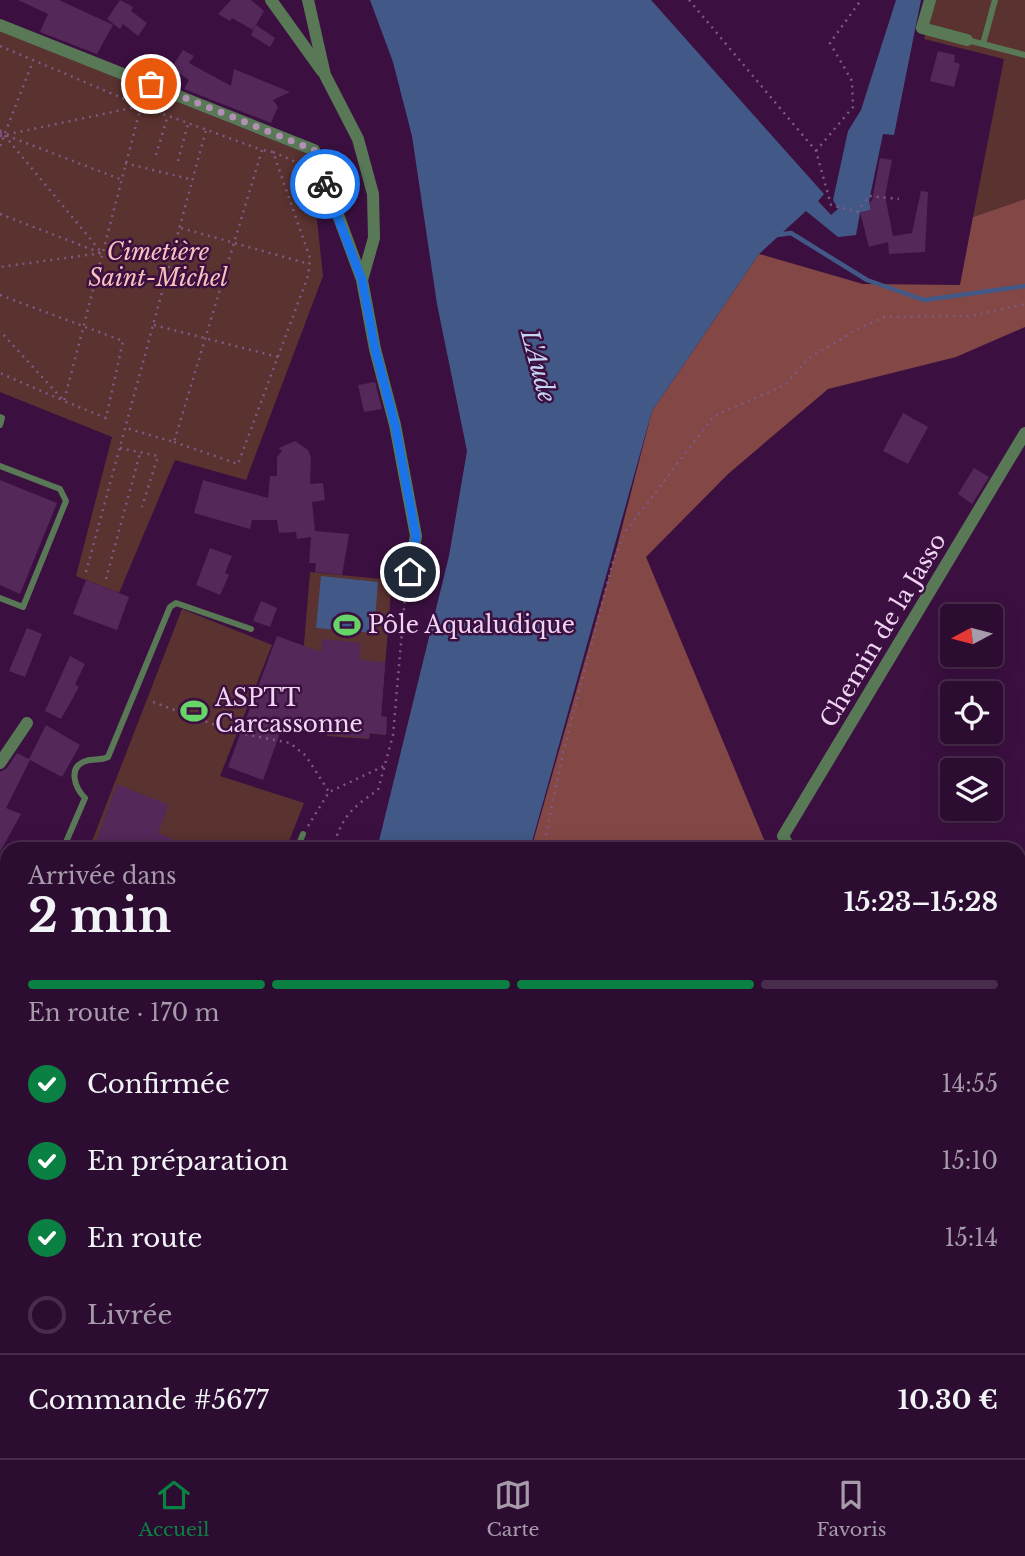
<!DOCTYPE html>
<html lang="fr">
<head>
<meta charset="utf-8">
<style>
	body { margin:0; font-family:"Libre Baskerville",serif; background:#341538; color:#f1f3f6; height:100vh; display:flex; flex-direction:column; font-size:26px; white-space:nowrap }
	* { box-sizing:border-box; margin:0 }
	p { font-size:23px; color:#a69bab }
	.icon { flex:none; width:38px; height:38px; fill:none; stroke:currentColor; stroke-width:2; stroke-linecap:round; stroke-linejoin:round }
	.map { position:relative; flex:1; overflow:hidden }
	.details { position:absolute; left:0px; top:842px; width:1026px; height:618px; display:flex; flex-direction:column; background:#2c0c30; border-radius:21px 21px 0 0; box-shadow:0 4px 18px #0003,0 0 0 2px #482c4c }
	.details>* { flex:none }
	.needle { width:46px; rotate:263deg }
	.buttons { position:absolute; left:940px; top:604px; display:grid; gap:14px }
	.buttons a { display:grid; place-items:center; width:63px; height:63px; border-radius:7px; background:#2c0c30; box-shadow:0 4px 18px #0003,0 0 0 2px #482c4c; font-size:35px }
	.pin { position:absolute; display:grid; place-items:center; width:60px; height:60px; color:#fff; margin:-30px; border:4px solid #fff; border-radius:50%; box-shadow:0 2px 7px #0007 }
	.courier { position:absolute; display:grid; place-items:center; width:70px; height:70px; margin:-35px; border:5px solid #1a73e8; border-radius:50%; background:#fff; color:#222; box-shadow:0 2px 9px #0007 }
	.headline em { font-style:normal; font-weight:800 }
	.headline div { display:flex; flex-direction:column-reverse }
	.headline { display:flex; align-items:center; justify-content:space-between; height:119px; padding:0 28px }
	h1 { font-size:46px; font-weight:800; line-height:52px }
	.bar { display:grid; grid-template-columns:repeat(4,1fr); gap:10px 7px; align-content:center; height:84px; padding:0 28px }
	.bar i { height:9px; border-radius:5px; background:#482c4c }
	.bar .active { background:#0b8043 }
	.bar p { grid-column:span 4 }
	.line { display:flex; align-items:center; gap:18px; padding:0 28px; border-top:2px solid #482c4c }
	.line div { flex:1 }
	ol { padding:0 28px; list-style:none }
	li { display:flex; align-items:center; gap:21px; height:77px }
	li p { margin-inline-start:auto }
	li .icon { padding:7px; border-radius:50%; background:#0b8043; color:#fff; stroke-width:4 }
	li:last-child { color:#a69bab }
	li i { width:38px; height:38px; border:4px solid #482c4c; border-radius:50% }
	.tab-bar { display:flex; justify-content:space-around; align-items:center; height:98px; border-top:2px solid #482c4c; background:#2c0c30; font-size:19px; color:#a69bab }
	.tab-bar a { display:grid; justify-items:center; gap:4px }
	.tab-bar .active { color:#0b8043 }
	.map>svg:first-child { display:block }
	.green { fill:#5a3230 }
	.forest { fill:#834845 }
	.water { fill:#425987 }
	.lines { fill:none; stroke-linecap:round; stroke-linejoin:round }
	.stream { stroke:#425987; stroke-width:4.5 }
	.building { fill:#542859 }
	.path { stroke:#7e5982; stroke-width:2.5; stroke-dasharray:2 5; stroke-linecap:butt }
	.lane { stroke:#587856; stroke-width:6 }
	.street { stroke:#587856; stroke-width:12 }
	.done { stroke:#b190b4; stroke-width:7; stroke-dasharray:0 12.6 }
	.route { stroke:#1a73e8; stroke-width:9 }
	.labels { text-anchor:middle; stroke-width:5; stroke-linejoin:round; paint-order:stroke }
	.park-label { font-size:23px; font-style:italic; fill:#fac1bc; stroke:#3b1040 }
	.poi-label { font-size:23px; fill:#f0d5f2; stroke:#3b1040; text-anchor:start }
	.street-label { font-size:23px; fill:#f0d5f2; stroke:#3b1040 }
	.water-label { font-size:24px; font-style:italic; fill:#c4d4f1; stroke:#3b1040 }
</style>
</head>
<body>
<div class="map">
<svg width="1025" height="1458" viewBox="0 0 1025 1458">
	<rect width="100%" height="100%" fill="#3b1040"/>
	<!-- green -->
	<g class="green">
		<polygon points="935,0 1025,0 1025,199 973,217 1004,59 924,39"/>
		<polygon points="0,31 310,155 323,276 246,480 175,460 119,593 76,576 112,437 0,392"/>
		<polygon points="310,572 392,580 381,716 387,717 386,735 370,733 369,739 327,736 327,730 297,728"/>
		<polygon points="182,609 272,645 220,776 304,803 286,849 89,849"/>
	</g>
	<!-- forest -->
	<g class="forest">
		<polygon points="1025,199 1025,327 956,357 828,389 728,474 646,557 768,849 531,849 613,562 652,411 759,254 863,284 960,285 973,217"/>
		<polygon points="322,1453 378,1453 376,1458 320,1458"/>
	</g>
	<!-- water -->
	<g class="water">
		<polygon points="370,0 651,0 824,194 818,201 831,215 838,209 833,200 848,131 861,110 896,0 921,0 894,135 883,134 869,201 871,210 860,213 856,235 838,237 806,211 759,254 652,411 530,849 377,849 449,556 467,451 437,304 412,136 393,62"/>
		<polygon points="321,576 378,582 374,633 316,628"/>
		<polygon points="196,1453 196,1452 322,1453 320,1458 195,1458"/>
	</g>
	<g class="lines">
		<!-- stream -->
		<polyline class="stream" points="777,235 791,233 867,280 924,300 1025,286"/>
	</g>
	<!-- building -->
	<g class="building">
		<polygon points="18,0 59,0 113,25 97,54 40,32 48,14"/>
		<polygon points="120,0 133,7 131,11 147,23 138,36 123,24 120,29 107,19"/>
		<polygon points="231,0 251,0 264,11 253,30 232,18 230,21 218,14"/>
		<polygon points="256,25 275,38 270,47 251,35"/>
		<polygon points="183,50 194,56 189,63 231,86 234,69 290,92 273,100 278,107 271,123 184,89 189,80 180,74 172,84 163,81"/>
		<polygon points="938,51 955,55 954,62 960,64 954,87 930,81"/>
		<polygon points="880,158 892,160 885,196 893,236 912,233 921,191 928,192 925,252 889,254 888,242 869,247 860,212 871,210 869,201 872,201"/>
		<polygon points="375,382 382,409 364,412 358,385"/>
		<polygon points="903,413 928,427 908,464 883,451"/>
		<polygon points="295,441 308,450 311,458 310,484 323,483 325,500 312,502 315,531 349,534 342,575 315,572 316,563 309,563 311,537 297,539 296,532 279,533 277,520 252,520 250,529 194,513 203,480 268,498 270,476 277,476 277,457 282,451 279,448"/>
		<polygon points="974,468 989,477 972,504 958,494"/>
		<polygon points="0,480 57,503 20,594 0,585"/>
		<polygon points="210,548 232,556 225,573 229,575 220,595 196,585"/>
		<polygon points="86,580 129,597 117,630 73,614"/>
		<polygon points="261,601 277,608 270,627 253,621"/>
		<polygon points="27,628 42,634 25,677 9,671"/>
		<polygon points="277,636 321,652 322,639 361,643 360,660 385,662 381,717 387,717 386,735 369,733 369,738 327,734 327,730 283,725 263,780 228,767"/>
		<polygon points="70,656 85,664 75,684 79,687 61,719 45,711"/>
		<polygon points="46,725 80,745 62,777 30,760 6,808 21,814 0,852 0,772 7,768 17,753 29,759"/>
		<polygon points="117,784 169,805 158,833 197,849 93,849"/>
	</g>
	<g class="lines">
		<!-- path -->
		<g class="path">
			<polyline points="689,0 816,151 831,205 857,212 869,196 899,199"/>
			<polyline points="0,46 141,106 64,401 0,373"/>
			<polyline points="0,130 102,253 0,267"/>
			<polyline points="0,133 120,179"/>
			<polyline points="0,136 141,106 262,150 174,442 126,428"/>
			<polyline points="0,146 33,61"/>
			<polyline points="816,151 853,107 852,81 830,43 861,0"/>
			<polyline points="273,152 296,162"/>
			<polyline points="156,155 168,115"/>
			<polyline points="178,161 188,124"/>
			<polyline points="125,163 193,180"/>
			<polyline points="0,214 101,253"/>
			<polyline points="181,228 309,264"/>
			<polyline points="0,295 123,341 106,418 64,401 0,331"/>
			<polyline points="154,325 278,357"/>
			<polyline points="174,442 238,464 308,276 310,258 273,152 262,150"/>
			<polyline points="120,448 158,456 142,507"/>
			<polyline points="86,572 206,130"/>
			<polyline points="106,579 140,453"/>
			<polyline points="153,702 234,732 290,743 306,756 329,792"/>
			<polyline points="308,826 329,792 384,766"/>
			<path d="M332,849C343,816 350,809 378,790L393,735L406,585"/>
			<polyline points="543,849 563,753 613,562 625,532 714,416 785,385 809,358 856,330 884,317 971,316 1025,304"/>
			<polyline points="0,1213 7,1205"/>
			<polyline points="1018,1254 1025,1266"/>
			<polyline points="0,1287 7,1289"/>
			<polyline points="0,1382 7,1383"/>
			<polyline points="146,1458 149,1452"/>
			<polyline points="346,1458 348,1452"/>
		</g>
		<!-- lane -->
		<g class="lane">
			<polyline points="967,40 1025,55"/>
			<polyline points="983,44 995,0"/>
			<polyline points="0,417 2,418 0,425"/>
			<polyline points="0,466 60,489 66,501 23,607 0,598"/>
			<path d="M63,849L85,798C75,788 67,767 86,761C93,758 100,761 108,757L170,607L176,603L251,629"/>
			<polyline points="297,849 303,834"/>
			<polyline points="0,1008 7,1010"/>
			<polyline points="120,1458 122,1452"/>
		</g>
		<!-- street -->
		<g class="street">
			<polyline points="271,0 322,71"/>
			<polyline points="308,0 325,75 358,139 373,194 374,238 362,280 375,349 395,425 416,536 409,572"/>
			<polyline points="930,0 922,28 967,40"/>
			<polyline points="0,25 314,150 361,277"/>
			<polyline points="0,763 27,723"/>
			<polyline points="790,849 783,836 1025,433"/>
			<polyline points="0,876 7,879"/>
			<polyline points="0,1248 7,1250"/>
			<polyline points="90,1458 92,1452"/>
		</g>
	</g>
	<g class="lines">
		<!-- done -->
		<polyline class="done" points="151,84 314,150 325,184"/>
		<!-- route -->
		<polyline class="route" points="325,184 362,280 375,349 395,425 416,536 410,572"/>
	</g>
	<!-- icons -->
	<defs>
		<symbol id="stadium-bare" viewBox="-9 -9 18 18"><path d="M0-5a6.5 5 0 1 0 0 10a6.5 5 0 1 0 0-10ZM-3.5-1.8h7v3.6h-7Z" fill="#66d466" stroke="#3b1040" stroke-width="2.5" paint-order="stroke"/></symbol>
	</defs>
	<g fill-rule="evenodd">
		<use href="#stadium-bare" x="328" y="606" width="38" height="38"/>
		<use href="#stadium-bare" x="175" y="692" width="38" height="38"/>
	</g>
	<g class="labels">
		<!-- park labels -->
		<g class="park-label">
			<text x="158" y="260">Cimetière<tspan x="158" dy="26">Saint-Michel</tspan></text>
		</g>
		<!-- poi labels -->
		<g class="poi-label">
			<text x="368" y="633">Pôle Aqualudique</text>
			<text x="215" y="706">ASPTT<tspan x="215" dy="26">Carcassonne</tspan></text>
		</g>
		<!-- street labels -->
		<g class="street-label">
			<text transform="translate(883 630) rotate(-59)" y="8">Chemin de la Jasso</text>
		</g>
		<!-- water labels -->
		<g class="water-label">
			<text transform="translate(538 366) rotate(75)" y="8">L'Aude</text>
		</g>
	</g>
</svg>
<div class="buttons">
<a><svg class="needle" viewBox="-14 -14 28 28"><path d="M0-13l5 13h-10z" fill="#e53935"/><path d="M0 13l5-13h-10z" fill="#a69bab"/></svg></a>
<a><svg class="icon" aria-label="locate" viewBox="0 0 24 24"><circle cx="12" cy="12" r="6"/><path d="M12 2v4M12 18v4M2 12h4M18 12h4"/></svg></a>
<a><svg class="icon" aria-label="layers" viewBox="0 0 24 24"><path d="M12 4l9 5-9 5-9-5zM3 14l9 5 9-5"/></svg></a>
</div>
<div class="pin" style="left:151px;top:84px;background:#ea580c"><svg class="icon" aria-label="bag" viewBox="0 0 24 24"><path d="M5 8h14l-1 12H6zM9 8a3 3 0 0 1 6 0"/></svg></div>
<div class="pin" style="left:410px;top:572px;background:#1f2937"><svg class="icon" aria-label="home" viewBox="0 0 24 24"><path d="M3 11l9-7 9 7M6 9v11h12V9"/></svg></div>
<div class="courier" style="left:325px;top:184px"><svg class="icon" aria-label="bike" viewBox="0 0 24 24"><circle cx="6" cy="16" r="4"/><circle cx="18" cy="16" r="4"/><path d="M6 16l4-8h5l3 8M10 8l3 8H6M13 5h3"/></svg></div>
<section class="details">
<div class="headline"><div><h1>2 min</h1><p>Arrivée dans</p></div><em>15:23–15:28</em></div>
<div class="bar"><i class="active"></i><i class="active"></i><i class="active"></i><i></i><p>En route · 170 m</p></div>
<ol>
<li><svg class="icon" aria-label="check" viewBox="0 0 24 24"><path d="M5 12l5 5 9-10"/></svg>Confirmée<p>14:55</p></li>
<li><svg class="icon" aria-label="check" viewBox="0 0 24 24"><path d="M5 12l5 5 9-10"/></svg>En préparation<p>15:10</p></li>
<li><svg class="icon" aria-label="check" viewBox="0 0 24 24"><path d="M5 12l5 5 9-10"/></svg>En route<p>15:14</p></li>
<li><i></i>Livrée</li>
</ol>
<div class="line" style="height:91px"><div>Commande #5677</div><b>10.30 €</b></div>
</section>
</div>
<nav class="tab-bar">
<a class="active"><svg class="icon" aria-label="home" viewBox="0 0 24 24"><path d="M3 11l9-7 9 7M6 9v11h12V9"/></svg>Accueil</a>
<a><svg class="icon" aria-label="map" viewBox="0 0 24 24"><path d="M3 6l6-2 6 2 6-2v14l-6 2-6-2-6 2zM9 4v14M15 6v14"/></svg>Carte</a>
<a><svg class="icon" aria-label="saved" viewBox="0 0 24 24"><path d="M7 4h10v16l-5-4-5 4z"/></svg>Favoris</a>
</nav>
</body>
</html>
